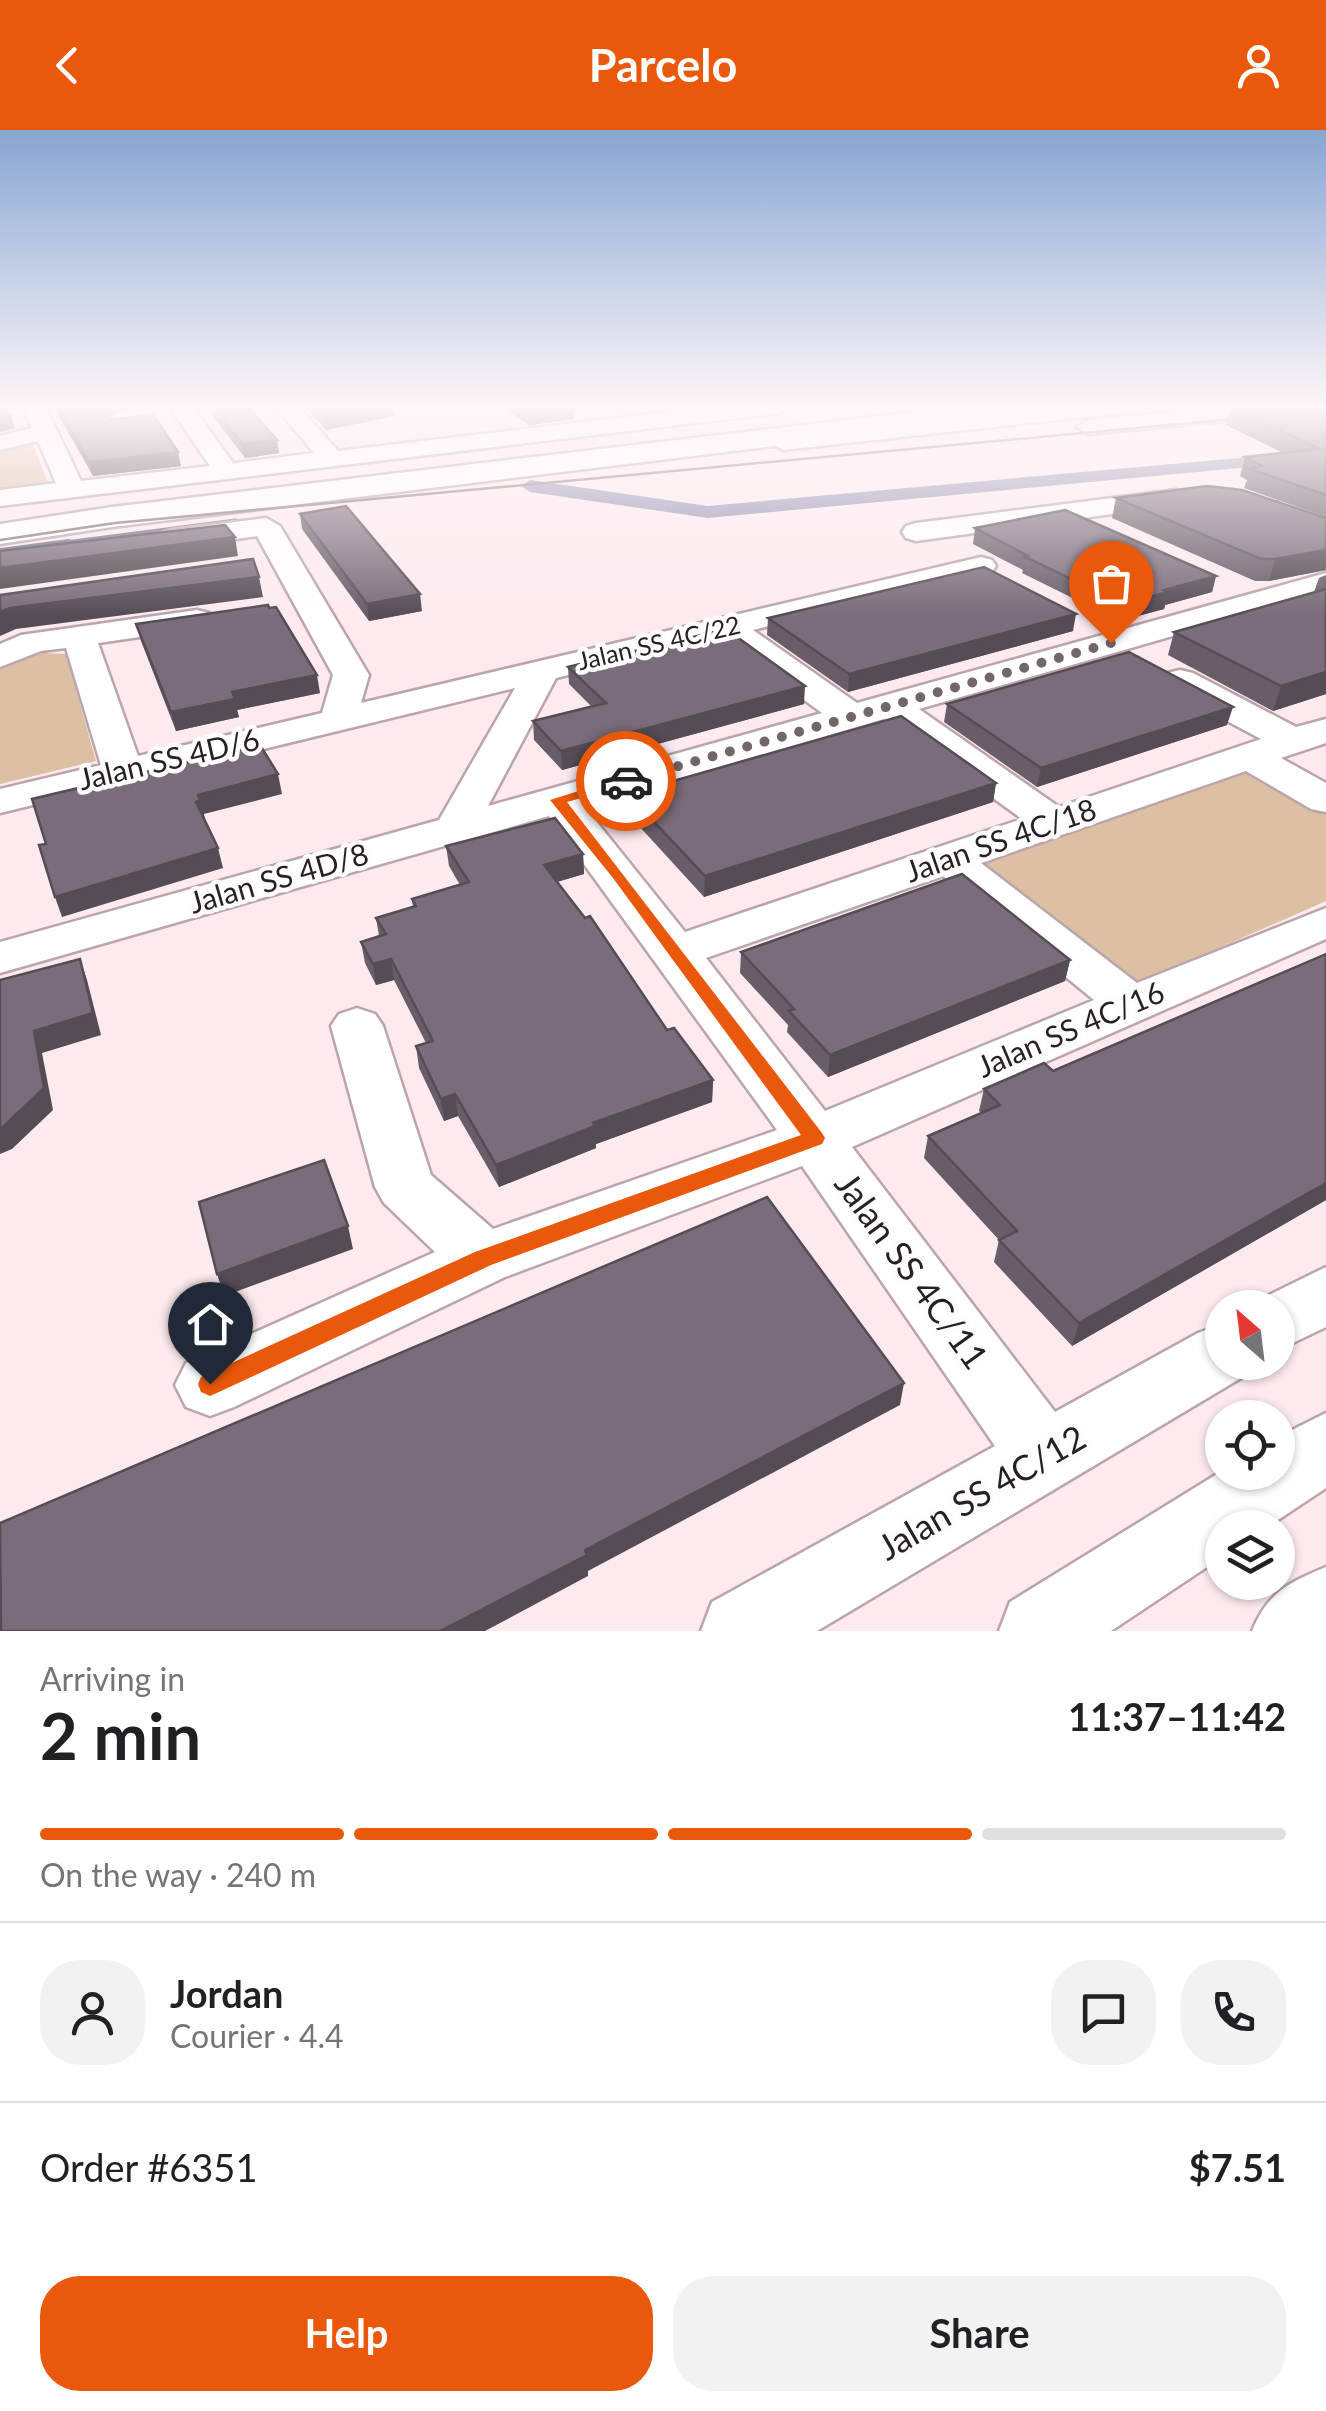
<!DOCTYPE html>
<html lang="en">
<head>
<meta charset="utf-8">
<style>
	body { margin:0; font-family:Lato,sans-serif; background:#f2f2f2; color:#202124; height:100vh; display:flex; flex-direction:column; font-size:38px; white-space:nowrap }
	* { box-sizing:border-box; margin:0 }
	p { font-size:32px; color:#757577 }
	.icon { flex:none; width:55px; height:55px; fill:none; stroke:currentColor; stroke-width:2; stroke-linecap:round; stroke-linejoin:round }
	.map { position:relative; height:1501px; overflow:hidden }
	.sheet { display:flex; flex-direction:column; background:#fff; flex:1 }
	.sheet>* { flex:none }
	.needle { width:65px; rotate:332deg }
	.fabs { position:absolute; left:1205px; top:1160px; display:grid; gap:20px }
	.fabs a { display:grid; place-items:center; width:90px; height:90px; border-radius:50%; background:#fff; box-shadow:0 2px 8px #0004; font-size:50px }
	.pin { position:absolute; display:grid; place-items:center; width:85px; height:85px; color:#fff; margin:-102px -42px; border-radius:50% 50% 50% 0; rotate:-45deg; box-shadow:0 0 10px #0007 }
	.pin .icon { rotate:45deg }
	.courier { position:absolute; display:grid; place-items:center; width:100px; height:100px; margin:-50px; border:8px solid #ea580c; border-radius:50%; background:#fff; color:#222; box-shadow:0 2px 12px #0007 }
	.summary em { font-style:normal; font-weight:700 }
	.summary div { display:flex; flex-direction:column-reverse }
	.summary { display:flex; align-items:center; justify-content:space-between; height:170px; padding:0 40px }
	h1 { font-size:65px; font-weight:700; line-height:75px }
	.bar { display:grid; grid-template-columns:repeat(4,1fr); gap:15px 10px; align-content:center; height:120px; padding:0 40px }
	.bar i { height:12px; border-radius:8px; background:#e0e0e0 }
	.bar .on { background:#ea580c }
	.bar p { grid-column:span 4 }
	.line { display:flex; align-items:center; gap:25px; padding:0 40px; border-top:2px solid #e0e0e0 }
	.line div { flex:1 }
	.round { display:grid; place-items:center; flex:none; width:105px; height:105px; border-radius:40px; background:#f2f2f2 }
	.cta { display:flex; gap:20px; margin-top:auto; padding:20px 40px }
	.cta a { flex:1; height:115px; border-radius:40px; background:#ea580c; color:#fff; font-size:40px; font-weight:700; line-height:115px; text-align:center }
	.cta a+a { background:#f2f2f2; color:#202124 }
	header { display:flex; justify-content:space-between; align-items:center; height:130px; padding:0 40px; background:#ea580c; color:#fff; font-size:45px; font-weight:700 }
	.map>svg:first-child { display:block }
	.green { fill:#dcc0a4 }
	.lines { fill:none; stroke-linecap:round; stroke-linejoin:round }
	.stream-far1 { stroke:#746e87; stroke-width:5 }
	.stream { stroke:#746e87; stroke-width:6 }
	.canal { fill:#9590b2; fill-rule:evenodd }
	.minor-casing { stroke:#bba5ab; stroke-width:5 }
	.highway-casing { stroke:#bba5ab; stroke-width:5 }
	.minor { fill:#fff; fill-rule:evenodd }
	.highway { fill:#fff; fill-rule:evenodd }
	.tram { stroke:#837579; stroke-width:2.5 }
	.wall { fill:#695d69 }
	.shaded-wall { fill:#554c55 }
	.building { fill:#7a6c7a; stroke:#554c55; stroke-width:2.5 }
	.route { fill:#ea580c }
	.done { stroke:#73666a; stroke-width:10; stroke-dasharray:0 18 }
	.labels { text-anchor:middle; stroke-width:9; stroke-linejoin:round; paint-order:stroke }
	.far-street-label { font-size:25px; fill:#281f22; stroke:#fdfdfd }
	.street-label { font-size:30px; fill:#281f22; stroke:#fdfdfd }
	.near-street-label { font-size:35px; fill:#281f22; stroke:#fdfdfd }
</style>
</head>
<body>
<header><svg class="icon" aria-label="back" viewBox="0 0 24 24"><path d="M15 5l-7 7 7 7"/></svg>Parcelo<svg class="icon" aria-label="person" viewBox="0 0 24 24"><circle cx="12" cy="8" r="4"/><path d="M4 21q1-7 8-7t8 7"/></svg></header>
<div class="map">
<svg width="1326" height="1501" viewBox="0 0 1326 1501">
	<rect width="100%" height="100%" fill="#fdeaef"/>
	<!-- green -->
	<g class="green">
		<polygon points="31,309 48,353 0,364 0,317"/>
		<polygon points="26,522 66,524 96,631 0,654 0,534"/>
		<polygon points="1250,635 1326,682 1326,771 1126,859 970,736"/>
	</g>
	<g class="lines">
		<!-- stream-far1 -->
		<polyline class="stream-far1" points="50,415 236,391"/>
		<!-- stream -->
		<polyline class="stream" points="0,421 69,412"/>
		<!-- canal -->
		<polygon class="canal" points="1326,320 1326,330 708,388 530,362 521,356 530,350 708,376"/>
		<defs>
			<g id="minor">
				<polygon points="23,276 45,276 81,351 210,336 169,276 192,276 233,333 314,323 275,276 298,276 338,321 720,276 790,276 779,283 0,376 0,360 56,353 38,311 0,320 0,306 32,298"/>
				<polygon points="1058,276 1133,276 1122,283 783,320 771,313 783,306"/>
				<polygon points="1236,276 1320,276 1309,283 1089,304 1077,297 1089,290"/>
				<polygon points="1176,360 1185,362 1189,368 1185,374 916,411 906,408 902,402 906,396 916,393"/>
				<polygon points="1309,362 1326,367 1326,396 1281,380 1277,374 1281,368"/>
				<path d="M266,388L280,396L369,545L361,573L981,427L992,430L996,436L992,442L753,500L857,573L1326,443V462L919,579L1059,677L1261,609L1167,559L1162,551L1167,543L1180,540L1193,543L1296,597L1326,589V613L1281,628L1326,653V682L1311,679L1246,641L981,733L1137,853L1326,778V809L852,1017L1055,1282L1198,1203L1222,1194V1232H1252L1246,1245L817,1501H701L712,1472L995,1316L802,1036L505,1147L234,1277L210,1286L186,1277L175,1255L186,1233L435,1122L384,1073L375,1057L331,896L339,884L357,878L375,884L383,896L431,1045L493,1099L777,1000L549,686L0,843V812L439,690L515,558L0,683V659L101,635L66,518L41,521L0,537V514L21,505L197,480L209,483L213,490L209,497L98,513L138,626L322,583L333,545L257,406L172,418L162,415L158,409L162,403L172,400ZM720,508L822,583L488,676L556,548ZM884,589L1022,689L685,802L584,676ZM943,746L1094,870L825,981L706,828Z"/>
				<polygon points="1326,1137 1326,1197 1278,1220 1278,1178 1252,1178 1255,1172"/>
				<polygon points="1326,1283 1326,1358 1266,1398 1222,1398 1222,1427 1111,1501 999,1501 1010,1472 1222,1341 1278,1342 1278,1307"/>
				<path d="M1326,1437V1501H1252C1268,1462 1288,1453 1326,1437Z"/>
			</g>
			<polygon id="highway" points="965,276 1050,276 1036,284 112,397 0,414 0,394 112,377"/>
		</defs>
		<!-- minor casing -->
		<use href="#minor" class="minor-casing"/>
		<!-- highway casing -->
		<use href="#highway" class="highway-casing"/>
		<!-- minor -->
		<use href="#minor" class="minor"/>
		<!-- highway -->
		<use href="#highway" class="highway"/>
		<!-- tram -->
		<polyline class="tram" points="0,410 115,393 1254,287"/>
	</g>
	<!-- wall -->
	<g class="wall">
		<polygon points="54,276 136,276 109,287 181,336 93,346 56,281"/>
		<polygon points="205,276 247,276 277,310 279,323 245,328"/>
		<polygon points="304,276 394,276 395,286 326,300"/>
		<polygon points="501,276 574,276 574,289 529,295"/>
		<polygon points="1326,276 1326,387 1244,358 1247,350 1240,346 1245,327 1283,323 1226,295 1230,277"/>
		<polygon points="1116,368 1326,388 1326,440 1269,451 1255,451 1112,388"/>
		<polygon points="300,384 422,481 369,491 302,399"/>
		<polygon points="975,398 1216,446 1212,462 1165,475 1164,479 1119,491 1022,443 1023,440 973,414"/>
		<polygon points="1326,445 1326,564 1273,581 1168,525 1174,502 1314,462 1319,448"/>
		<polygon points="269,478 320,563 237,580 239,587 176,601 141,511 136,494"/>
		<polygon points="768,488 1073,501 848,562 767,505"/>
		<polygon points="568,537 804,574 562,640 534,610 533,591 591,576 569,554"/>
		<polygon points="947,574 1227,595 1037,657 944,592"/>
		<polygon points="996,653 993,672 704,767 628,684 628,664"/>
		<polygon points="446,716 583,724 584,744 557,752 667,900 713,950 712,972 596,1014 596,1018 499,1057 458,986 444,991 419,938 416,916 426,913 394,850 376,855 365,833 361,812 379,806 376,788 413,777 412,769 460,755 449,736"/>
		<polygon points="741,822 1070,830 1065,851 828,947 787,902 788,895 740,843"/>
		<polygon points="1326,824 1326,1070 1072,1216 994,1132 999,1110 924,1028 928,1006 981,983 979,981 984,959 1053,941"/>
	</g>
	<!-- shaded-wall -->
	<g class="shaded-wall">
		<polygon points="100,276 136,276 99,291 96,278"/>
		<polygon points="323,276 394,276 395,286 326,300"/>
		<polygon points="556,276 574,276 574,289 529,295 528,279"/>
		<polygon points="11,285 15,298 0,302 0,288"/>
		<polygon points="277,310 279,323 245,328 242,314"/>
		<polygon points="178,322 181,336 93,346 89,332"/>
		<polygon points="235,407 238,426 0,459 0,438"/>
		<polygon points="1326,420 1326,440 1269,451 1275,429"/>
		<polygon points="1216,446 1212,462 1165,475 1164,479 1119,491 1123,474 1164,460"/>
		<polygon points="259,447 263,467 16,499 0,506 0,482 10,478"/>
		<polygon points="420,464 422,481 369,491 367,474"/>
		<polygon points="1076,484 1073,501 848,562 849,544"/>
		<polygon points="1326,542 1326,564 1273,581 1281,556"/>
		<polygon points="317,545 320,563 237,580 239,587 176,601 171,582 232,562"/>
		<polygon points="805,556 804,574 562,640 561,621"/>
		<polygon points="1233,577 1227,595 1037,657 1041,638"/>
		<polygon points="278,644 282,664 204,684 205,690 196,672 198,665"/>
		<polygon points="996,653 993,672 704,767 705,746"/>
		<polygon points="218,718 223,738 62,787 55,767"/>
		<polygon points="583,724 584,744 546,755 544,735"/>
		<polygon points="80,829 87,850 101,905 42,923 53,980 12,1019 0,1024 0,998 34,901"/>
		<polygon points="391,829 394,850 376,855 373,834"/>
		<polygon points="1070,830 1065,851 828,947 830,925"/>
		<polygon points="713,950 712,972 596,1014 596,1018 499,1057 496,1035 593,993"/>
		<polygon points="455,964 458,986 444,991 441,969"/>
		<polygon points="1326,1053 1326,1070 1072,1216 1079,1193"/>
		<polygon points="348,1096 353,1119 224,1166 217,1144"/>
		<polygon points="904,1253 900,1275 588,1441 588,1446 485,1501 440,1501 585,1420"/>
	</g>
	<!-- building -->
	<g class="building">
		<polygon points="57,276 100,276 96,278 112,290 153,284 178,322 89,332"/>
		<polygon points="213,276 247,276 277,310 242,314"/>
		<polygon points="523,276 556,276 528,279"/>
		<polygon points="1238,276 1326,276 1326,365 1250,339 1262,336 1245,327 1320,319 1230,277"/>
		<polygon points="0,281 11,285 0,288"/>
		<polygon points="1207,356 1242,360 1326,388 1326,420 1275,429 1261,429 1116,368"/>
		<polygon points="346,376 420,464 367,474 300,384"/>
		<polygon points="1065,380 1216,446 1164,460 1168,462 1123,474 1025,427 1028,426 975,398"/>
		<polygon points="225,395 235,407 0,438 0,421"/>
		<polygon points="253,429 259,447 10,478 0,482 0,465"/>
		<polygon points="984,437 1076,484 849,544 768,488"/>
		<polygon points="1326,459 1326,542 1281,556 1174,502"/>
		<polygon points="268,475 269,478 276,477 317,545 232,562 235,569 171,582 136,494"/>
		<polygon points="726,499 805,556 561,621 533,591 606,573 568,537"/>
		<polygon points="1129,522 1233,577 1041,638 947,574"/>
		<polygon points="901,586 996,653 705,746 628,664"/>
		<polygon points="260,615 278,644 198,665 200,670 196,672 218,718 55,767 39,715 46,714 32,669"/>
		<polygon points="555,688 583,724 544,735 585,788 590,786 667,900 674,898 713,950 593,993 595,996 496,1035 455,964 441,969 416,916 433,911 391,829 373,834 361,812 386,804 376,788 416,776 412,769 469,752 446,716"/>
		<polygon points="962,744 1070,830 830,925 789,881 794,879 741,822"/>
		<polygon points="1326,824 1326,1053 1079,1193 999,1110 1017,1101 928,1006 1000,975 984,959 1044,933 1053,941"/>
		<polygon points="80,829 93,883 34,901 44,958 3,997 0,998 0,850"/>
		<polygon points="324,1030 348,1096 217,1144 199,1072"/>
		<polygon points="767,1067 904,1253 585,1420 587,1425 440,1501 1,1501 0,1393"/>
	</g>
	<!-- sky -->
	<linearGradient id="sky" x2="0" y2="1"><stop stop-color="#87a6d2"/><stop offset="0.57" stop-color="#fef6f8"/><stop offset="1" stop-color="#fef6f8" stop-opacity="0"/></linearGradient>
	<rect width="1326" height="486" fill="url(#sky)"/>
	<!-- route -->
	<polygon class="route" points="626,646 631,648 631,654 567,672 822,1003 825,1008 822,1014 491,1135 219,1262 210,1266 201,1262 198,1254 201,1247 475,1122 801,1005 613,748 550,670"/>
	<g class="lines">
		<!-- done -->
		<polyline class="done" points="626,651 1111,513"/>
	</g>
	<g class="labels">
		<!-- far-street labels -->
		<g class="far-street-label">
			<text transform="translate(659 513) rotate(-13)" y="9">Jalan SS 4C/22</text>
		</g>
		<!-- street labels -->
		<g class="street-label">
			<text transform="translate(169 630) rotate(-13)" y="10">Jalan SS 4D/6</text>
			<text transform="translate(1001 711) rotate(-19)" y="10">Jalan SS 4C/18</text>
			<text transform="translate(279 749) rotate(-16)" y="10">Jalan SS 4D/8</text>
			<text transform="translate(1071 900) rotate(-23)" y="10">Jalan SS 4C/16</text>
		</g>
		<!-- near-street labels -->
		<g class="near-street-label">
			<text transform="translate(911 1141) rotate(54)" y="12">Jalan SS 4C/11</text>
			<text transform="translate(982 1363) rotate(-30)" y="12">Jalan SS 4C/12</text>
		</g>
	</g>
</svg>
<div class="fabs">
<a><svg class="needle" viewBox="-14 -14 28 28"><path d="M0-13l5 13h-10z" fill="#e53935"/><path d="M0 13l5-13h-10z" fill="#757577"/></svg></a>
<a><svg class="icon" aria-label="locate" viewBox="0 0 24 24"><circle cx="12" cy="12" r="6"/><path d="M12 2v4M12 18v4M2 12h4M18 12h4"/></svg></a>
<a><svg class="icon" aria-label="layers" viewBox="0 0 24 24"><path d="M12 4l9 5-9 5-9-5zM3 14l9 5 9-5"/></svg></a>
</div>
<div class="pin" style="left:1111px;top:513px;background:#ea580c"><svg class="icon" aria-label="bag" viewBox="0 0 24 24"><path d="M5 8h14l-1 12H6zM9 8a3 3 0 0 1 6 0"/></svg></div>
<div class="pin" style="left:210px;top:1254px;background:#1f2937"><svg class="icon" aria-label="home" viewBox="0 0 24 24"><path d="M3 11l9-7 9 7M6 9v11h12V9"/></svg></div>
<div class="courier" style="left:626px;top:651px"><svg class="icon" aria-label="car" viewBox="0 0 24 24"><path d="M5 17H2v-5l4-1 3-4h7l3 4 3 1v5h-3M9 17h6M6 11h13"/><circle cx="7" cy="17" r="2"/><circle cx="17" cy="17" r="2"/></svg></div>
</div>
<section class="sheet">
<div class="summary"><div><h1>2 min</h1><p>Arriving in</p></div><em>11:37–11:42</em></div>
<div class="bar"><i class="on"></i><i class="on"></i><i class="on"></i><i></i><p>On the way · 240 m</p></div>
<div class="line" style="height:180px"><a class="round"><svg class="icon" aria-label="person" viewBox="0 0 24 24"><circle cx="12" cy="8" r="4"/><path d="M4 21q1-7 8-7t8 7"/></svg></a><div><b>Jordan</b><p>Courier · 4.4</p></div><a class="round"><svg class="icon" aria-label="chat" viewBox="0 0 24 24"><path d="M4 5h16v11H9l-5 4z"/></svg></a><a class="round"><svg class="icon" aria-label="phone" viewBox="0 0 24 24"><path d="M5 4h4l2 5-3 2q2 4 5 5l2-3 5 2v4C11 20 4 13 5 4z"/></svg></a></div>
<div class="line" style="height:130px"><div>Order #6351</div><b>$7.51</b></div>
<div class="cta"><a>Help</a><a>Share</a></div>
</section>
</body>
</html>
